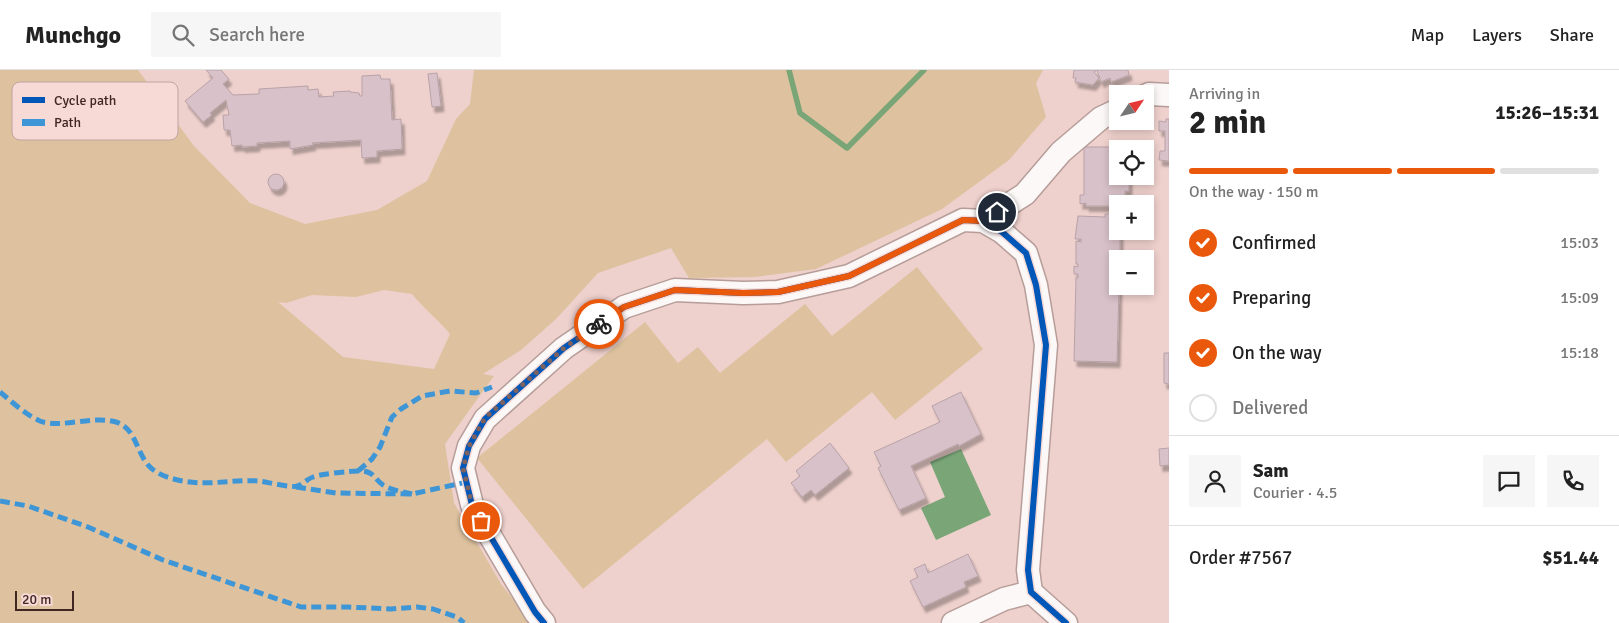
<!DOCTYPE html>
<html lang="en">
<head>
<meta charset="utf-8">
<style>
	body { margin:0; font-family:Signika,sans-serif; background:#f6f6f6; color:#222; height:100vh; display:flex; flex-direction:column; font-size:19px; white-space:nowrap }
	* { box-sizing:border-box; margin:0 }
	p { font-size:16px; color:#767676 }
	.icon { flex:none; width:28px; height:28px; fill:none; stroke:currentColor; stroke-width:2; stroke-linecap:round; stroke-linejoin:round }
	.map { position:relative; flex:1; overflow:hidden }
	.details { display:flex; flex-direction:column; background:#fff; width:450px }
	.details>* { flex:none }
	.needle { width:32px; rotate:55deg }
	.tools { position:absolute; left:1109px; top:15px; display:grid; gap:10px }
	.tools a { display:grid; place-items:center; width:45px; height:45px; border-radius:0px; background:#fff; box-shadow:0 2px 8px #0003; font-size:25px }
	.scale { position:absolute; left:15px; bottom:12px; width:59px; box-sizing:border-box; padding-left:5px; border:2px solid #412724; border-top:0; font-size:14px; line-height:18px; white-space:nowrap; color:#412724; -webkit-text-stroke:4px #f7dad6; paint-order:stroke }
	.pin { position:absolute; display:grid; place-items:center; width:42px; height:42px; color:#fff; margin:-21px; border:2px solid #fff; border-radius:50%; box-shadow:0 1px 5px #0007 }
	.courier { position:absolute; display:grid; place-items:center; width:50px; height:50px; margin:-25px; border:4px solid #ea580c; border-radius:50%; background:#fff; color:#222; box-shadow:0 1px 6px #0007 }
	.summary em { font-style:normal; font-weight:700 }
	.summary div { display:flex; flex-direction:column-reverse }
	.summary { display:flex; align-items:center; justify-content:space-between; height:85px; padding:0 20px }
	h1 { font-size:32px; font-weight:700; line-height:38px }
	.bar { display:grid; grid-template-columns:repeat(4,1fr); gap:8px 5px; align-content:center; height:60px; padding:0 20px }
	.bar i { height:6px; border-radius:4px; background:#e0e0e0 }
	.bar .active { background:#ea580c }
	.bar p { grid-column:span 4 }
	.line { display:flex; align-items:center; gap:12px; padding:0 20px; border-top:1px solid #e0e0e0 }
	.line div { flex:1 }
	.round { display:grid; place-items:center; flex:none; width:52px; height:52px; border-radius:0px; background:#f6f6f6 }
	ol { padding:0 20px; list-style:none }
	li { display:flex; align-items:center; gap:15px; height:55px }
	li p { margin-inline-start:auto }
	li .icon { padding:5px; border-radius:50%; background:#ea580c; color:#fff; stroke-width:4 }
	li:last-child { color:#767676 }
	li i { width:28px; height:28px; border:2px solid #e0e0e0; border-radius:50% }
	header { display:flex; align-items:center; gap:30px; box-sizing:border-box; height:70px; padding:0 25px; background:#fff; border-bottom:1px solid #e0e0e0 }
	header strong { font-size:24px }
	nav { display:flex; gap:28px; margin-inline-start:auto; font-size:18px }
	.search { width:350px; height:45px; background:#f6f6f6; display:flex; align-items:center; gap:12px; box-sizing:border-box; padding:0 18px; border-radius:0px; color:#767676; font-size:19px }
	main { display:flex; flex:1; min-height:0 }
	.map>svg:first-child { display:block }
	.green { fill:#dec29f; fill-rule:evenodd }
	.water { fill:#79a577 }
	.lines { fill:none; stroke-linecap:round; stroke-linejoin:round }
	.stream { stroke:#79a577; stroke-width:5.5 }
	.building { fill:#d8c1c8; stroke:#b8a2a8; filter:url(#shadow) }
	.minor-casing { stroke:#b69d99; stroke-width:25 }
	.minor { stroke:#fcf8f7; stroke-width:22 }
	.quiet { stroke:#3f96d6; stroke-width:5; stroke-dasharray:10 5; stroke-linecap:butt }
	.cycleway-casing { stroke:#f7dad6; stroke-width:9 }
	.cycleway { stroke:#0057b8; stroke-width:6 }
	.done { stroke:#7e625f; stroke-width:5; stroke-dasharray:0 9 }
	.route { stroke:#ea580c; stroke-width:6 }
	.key { fill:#f7dad6; stroke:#c0a4a1; stroke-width:1 }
	.key-label { font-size:14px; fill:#412724 }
</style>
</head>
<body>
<header>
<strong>Munchgo</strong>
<div class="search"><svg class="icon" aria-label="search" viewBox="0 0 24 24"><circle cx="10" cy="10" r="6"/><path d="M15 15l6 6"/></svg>Search here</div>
<nav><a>Map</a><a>Layers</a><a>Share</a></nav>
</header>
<main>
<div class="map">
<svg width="1169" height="553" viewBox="0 0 1169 553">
	<defs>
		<filter id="shadow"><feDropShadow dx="3" dy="5.5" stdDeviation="1" flood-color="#0004"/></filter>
	</defs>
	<rect width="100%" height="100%" fill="#eed0cc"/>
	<!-- green -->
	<g class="green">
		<path d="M0,0H138L194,76L250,133L305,154L377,140L427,111L456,49L470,34L474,0H1043L1036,13L1046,47L1009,90L942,139L816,199L755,207L689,208L671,178L598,203L556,249L521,280L483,304L494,306L445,374L454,433L501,514L532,553H0ZM384,220L412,224C424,239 439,250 450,264L434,299L343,287L278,232L286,233L312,225L356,227Z"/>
		<polygon points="917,197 983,279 895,350 872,322 786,392 767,369 583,519 477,388 645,252 678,293 698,277 720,303 805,234 832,266"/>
	</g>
	<!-- water -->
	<polygon class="water" points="961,379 991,445 936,470 921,438 945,427 930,392"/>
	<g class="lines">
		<!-- stream -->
		<polyline class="stream" points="789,0 800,43 847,78 924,0"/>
	</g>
	<!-- building -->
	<g class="building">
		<polygon points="206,0 221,0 229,9 223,14 233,25 259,24 259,19 308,16 308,20 318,19 319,27 334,26 333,22 350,21 350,22 359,23 360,26 362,26 362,6 380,5 381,9 390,9 392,50 401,49 402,79 377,81 377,87 362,88 361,70 312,73 313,75 290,79 290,71 257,73 257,76 242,77 242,75 232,76 230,60 224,60 223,45 229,45 226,30 210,43 212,45 203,52 185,31 213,8"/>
		<polygon points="1074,0 1128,0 1129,5 1111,12 1110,8 1101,12 1097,0 1094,2 1099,8 1093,15 1075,12 1076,8 1073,8"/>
		<polygon points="437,3 441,36 432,37 428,4"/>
		<polygon points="1166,49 1169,49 1169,91 1159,90 1160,81 1165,81 1165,61 1159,61 1159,51 1166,52"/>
		<polygon points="1084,77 1127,77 1127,79 1118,79 1118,106 1129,106 1129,121 1125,121 1125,134 1118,134 1118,136 1086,136 1086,133 1080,134 1080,125 1084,125"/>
		<circle cx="276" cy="112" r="8"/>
		<polygon points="1105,144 1118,144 1118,161 1120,161 1120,189 1118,189 1118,216 1119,216 1117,292 1074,291 1076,208 1078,208 1078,204 1074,204 1074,196 1078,197 1078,194 1076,194 1076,171 1081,172 1081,169 1075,169 1078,146 1105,147"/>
		<polygon points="1164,283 1169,283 1169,314 1164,313"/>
		<polygon points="961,322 981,364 959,376 958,374 911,396 926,428 899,440 878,398 881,396 874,382 940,352 932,336"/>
		<polygon points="830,373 849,398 815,425 811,420 802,427 791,413 800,406 796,401"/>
		<polygon points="1169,378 1169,395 1160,396 1159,379"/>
		<polygon points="968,484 978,506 964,512 966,517 923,537 910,511 918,507 914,499 925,494 928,503"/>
	</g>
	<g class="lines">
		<defs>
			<g id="minor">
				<polyline points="1145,26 1149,24 1169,25"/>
				<polyline points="983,151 1025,124 1061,82 1101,48 1118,40"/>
				<polyline points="544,553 535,542 472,435 463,398 469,376 485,349 564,278 624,237 675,220 743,223 778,222 849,206 963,150 983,151 1002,162 1026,183 1036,215 1046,275 1028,500 1031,522 1066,553"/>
				<polyline points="953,553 1004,529 1031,522"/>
			</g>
		</defs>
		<!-- minor casing -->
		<use href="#minor" class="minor-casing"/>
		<!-- minor -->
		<use href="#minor" class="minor"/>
		<!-- quiet -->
		<g class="quiet">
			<path d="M0,322C12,332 26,345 40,351C60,359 92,345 116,352C136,358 136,382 149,396C157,405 172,409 183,411C209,416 234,409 259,411C267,412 291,418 297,416C302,415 307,409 313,407C320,404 350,401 358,401C375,401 372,407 383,415C391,420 403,422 412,424"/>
			<polyline points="358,401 372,389 380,377 392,347 401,339 422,326 450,321 476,323 492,317"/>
			<polyline points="296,417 336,423 412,424 467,412"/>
			<polyline points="0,431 28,436 88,457 163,490 301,537 348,537 391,539 417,537 433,539 457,547 464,553"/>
		</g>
		<defs>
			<polyline id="cycleway" points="544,553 535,542 472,435 463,398 469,376 485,349 564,278 624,237 675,220 743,223 778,222 849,206 963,150 983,151 1002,162 1026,183 1036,215 1046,275 1028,500 1031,522 1066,553"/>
		</defs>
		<!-- cycleway casing -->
		<use href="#cycleway" class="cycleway-casing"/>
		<!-- cycleway -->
		<use href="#cycleway" class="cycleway"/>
	</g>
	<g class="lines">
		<!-- done -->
		<polyline class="done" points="481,451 472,435 463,398 469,376 485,348 564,278 599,254"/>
		<!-- route -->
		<polyline class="route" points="599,254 624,237 675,220 743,223 778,222 849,206 963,150 983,151 997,142"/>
	</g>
	<!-- legend -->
	<rect x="12" y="12" width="166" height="58" rx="8" class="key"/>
	<rect x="22" y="27" width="23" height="6" fill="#0057b8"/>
	<rect x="22" y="49" width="23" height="7" fill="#3f96d6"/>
	<g class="key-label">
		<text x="54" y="35">Cycle path</text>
		<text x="54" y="57">Path</text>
	</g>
</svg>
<div class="tools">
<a><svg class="needle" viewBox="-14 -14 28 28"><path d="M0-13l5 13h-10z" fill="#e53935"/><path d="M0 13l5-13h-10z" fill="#767676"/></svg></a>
<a><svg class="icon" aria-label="locate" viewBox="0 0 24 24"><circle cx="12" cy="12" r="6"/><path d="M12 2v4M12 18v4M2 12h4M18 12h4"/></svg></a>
<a>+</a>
<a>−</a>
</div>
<div class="scale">20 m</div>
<div class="pin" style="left:481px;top:451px;background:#ea580c"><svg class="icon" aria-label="bag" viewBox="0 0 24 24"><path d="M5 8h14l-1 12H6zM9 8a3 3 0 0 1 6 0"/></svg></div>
<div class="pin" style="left:997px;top:142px;background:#1f2937"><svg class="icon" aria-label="home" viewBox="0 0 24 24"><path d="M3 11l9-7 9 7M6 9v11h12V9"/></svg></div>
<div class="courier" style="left:599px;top:254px"><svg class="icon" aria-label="bike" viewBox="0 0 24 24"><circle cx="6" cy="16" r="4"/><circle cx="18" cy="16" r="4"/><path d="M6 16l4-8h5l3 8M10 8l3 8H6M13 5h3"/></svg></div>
</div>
<section class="details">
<div class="summary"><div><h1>2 min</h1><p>Arriving in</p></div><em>15:26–15:31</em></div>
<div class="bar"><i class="active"></i><i class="active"></i><i class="active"></i><i></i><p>On the way · 150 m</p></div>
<ol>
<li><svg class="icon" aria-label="check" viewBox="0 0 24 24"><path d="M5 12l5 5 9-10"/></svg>Confirmed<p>15:03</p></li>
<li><svg class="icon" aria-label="check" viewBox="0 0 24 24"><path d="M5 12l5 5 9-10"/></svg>Preparing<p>15:09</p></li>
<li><svg class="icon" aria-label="check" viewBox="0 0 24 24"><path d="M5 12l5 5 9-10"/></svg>On the way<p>15:18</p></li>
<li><i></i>Delivered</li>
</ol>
<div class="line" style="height:90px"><a class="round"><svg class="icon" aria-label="person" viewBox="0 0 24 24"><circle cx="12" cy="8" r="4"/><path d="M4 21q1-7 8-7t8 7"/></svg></a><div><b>Sam</b><p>Courier · 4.5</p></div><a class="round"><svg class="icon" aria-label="chat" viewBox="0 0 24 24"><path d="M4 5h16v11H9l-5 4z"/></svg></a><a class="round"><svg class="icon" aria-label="phone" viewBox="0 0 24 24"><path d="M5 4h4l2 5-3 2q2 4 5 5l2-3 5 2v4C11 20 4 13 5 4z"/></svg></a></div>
<div class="line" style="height:65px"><div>Order #7567</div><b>$51.44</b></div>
</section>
</main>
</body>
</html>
